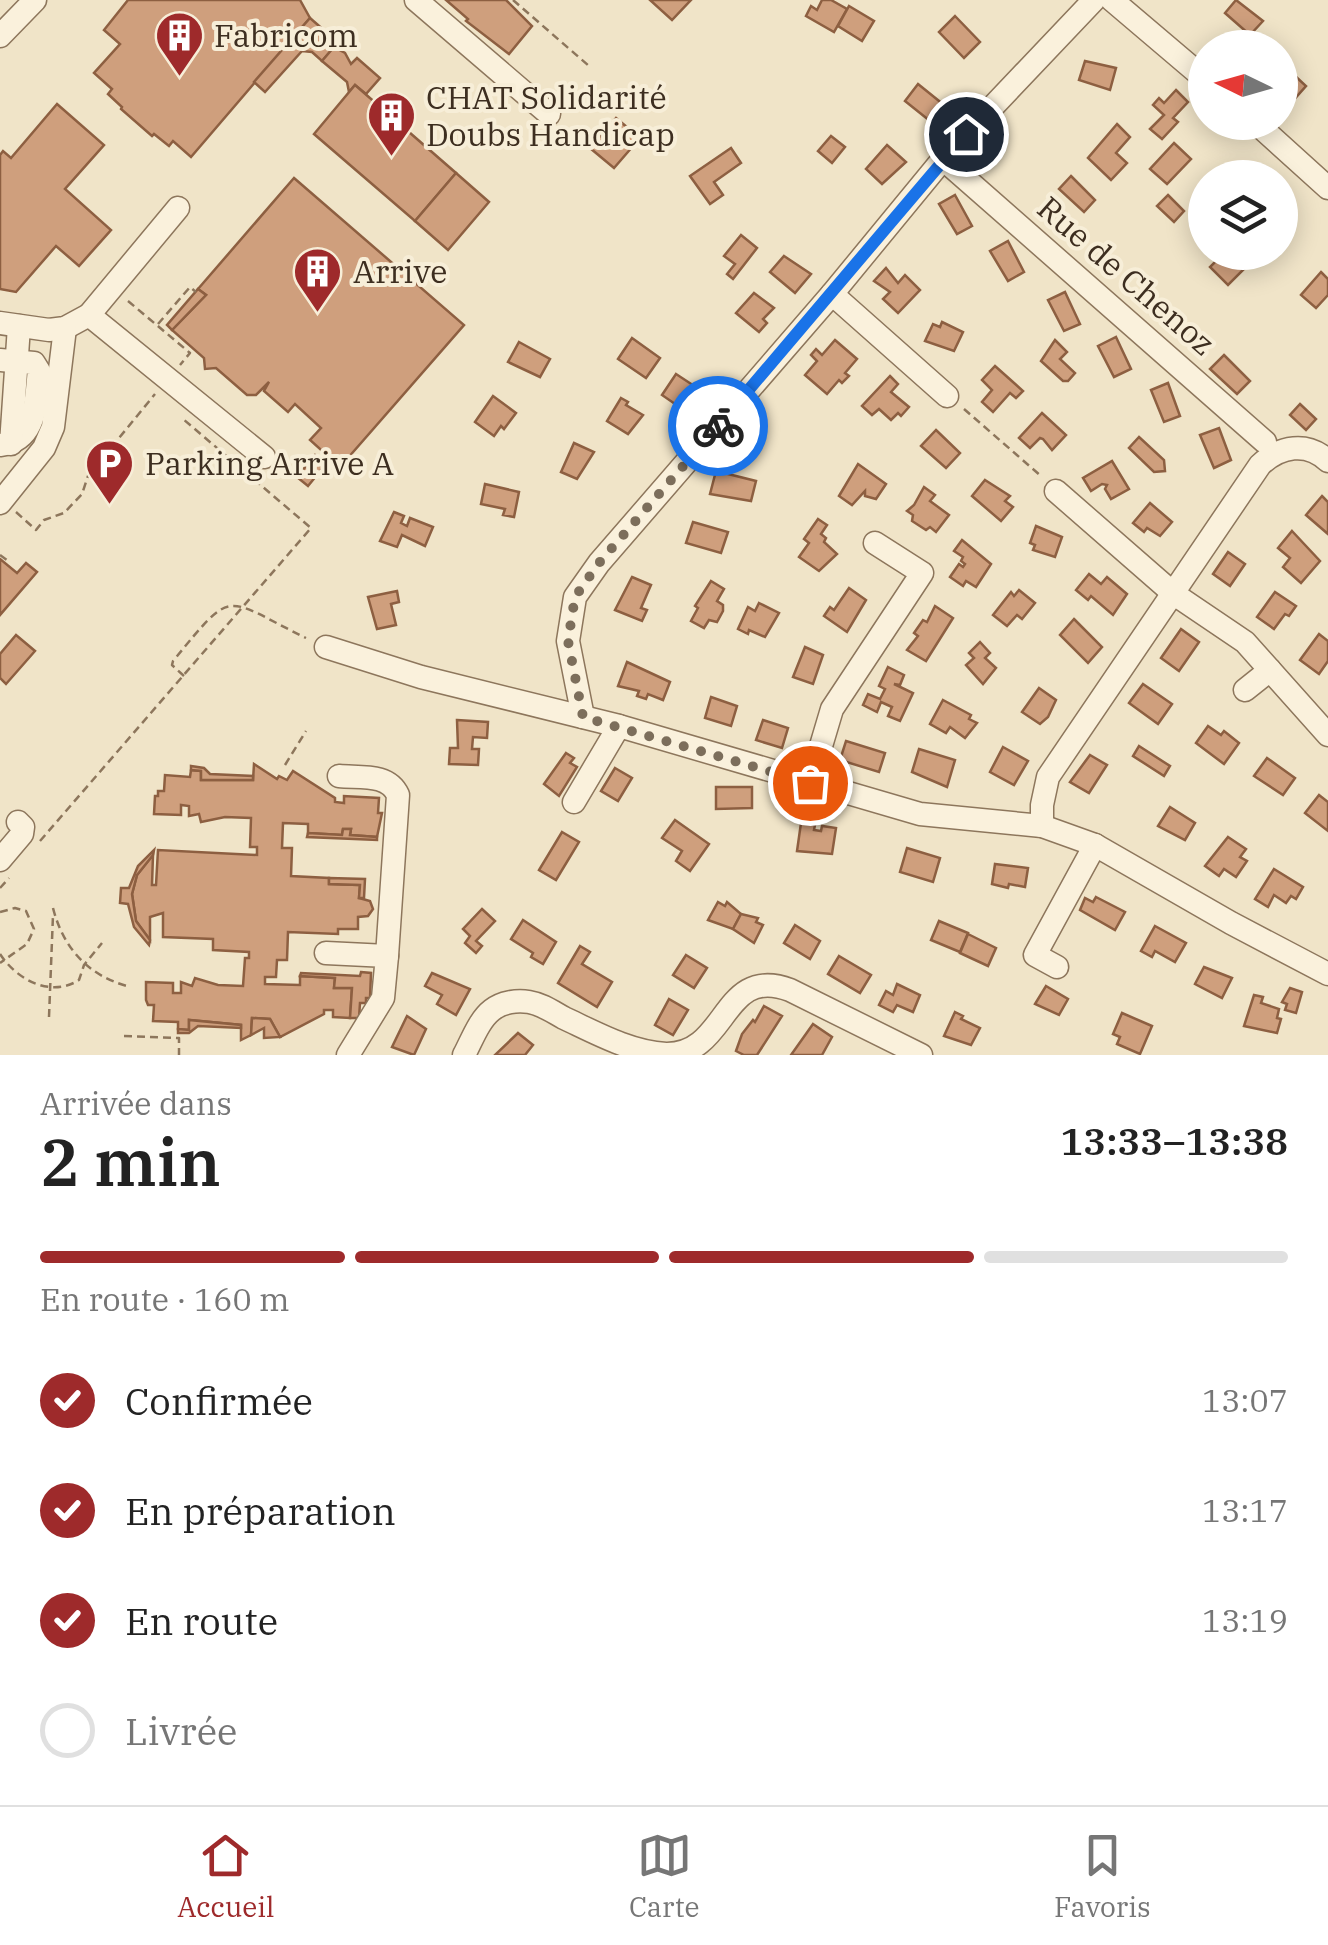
<!DOCTYPE html>
<html lang="fr">
<head>
<meta charset="utf-8">
<style>
	body { margin:0; font-family:"IBM Plex Serif",serif; background:#f2f2f2; color:#222; height:100vh; display:flex; flex-direction:column; font-size:38px; white-space:nowrap }
	* { box-sizing:border-box; margin:0 }
	p { font-size:32px; color:#767676 }
	.icon { flex:none; width:55px; height:55px; fill:none; stroke:currentColor; stroke-width:2; stroke-linecap:round; stroke-linejoin:round }
	.map { position:relative; height:1055px; overflow:hidden }
	.panel { display:flex; flex-direction:column; background:#fff; flex:1 }
	.panel>* { flex:none }
	.needle { width:65px; rotate:275deg }
	.fabs { position:absolute; left:1188px; top:30px; display:grid; gap:20px }
	.fabs a { display:grid; place-items:center; width:110px; height:110px; border-radius:50%; background:#fff; box-shadow:0 5px 25px #0003; font-size:50px }
	.pin { position:absolute; display:grid; place-items:center; width:85px; height:85px; color:#fff; margin:-42px; border:5px solid #fff; border-radius:50%; box-shadow:0 2px 10px #0007 }
	.courier { position:absolute; display:grid; place-items:center; width:100px; height:100px; margin:-50px; border:8px solid #1a73e8; border-radius:50%; background:#fff; color:#222; box-shadow:0 2px 12px #0007 }
	.head em { font-style:normal; font-weight:600 }
	.head div { display:flex; flex-direction:column-reverse }
	.head { display:flex; align-items:center; justify-content:space-between; height:170px; padding:0 40px }
	h1 { font-size:65px; font-weight:600; line-height:75px }
	.bar { display:grid; grid-template-columns:repeat(4,1fr); gap:15px 10px; align-content:center; height:120px; padding:0 40px }
	.bar i { height:12px; border-radius:8px; background:#e0e0e0 }
	.bar .on { background:#9e2a2b }
	.bar p { grid-column:span 4 }
	ol { padding:0 40px; list-style:none }
	li { display:flex; align-items:center; gap:30px; height:110px }
	li p { margin-inline-start:auto }
	li .icon { padding:10px; border-radius:50%; background:#9e2a2b; color:#fff; stroke-width:4 }
	li:last-child { color:#767676 }
	li i { width:55px; height:55px; border:5px solid #e0e0e0; border-radius:50% }
	.tab-bar { display:flex; justify-content:space-around; align-items:center; height:140px; border-top:2px solid #e0e0e0; background:#fff; font-size:28px; color:#767676 }
	.tab-bar a { display:grid; justify-items:center; gap:5px }
	.tab-bar .on { color:#9e2a2b }
	.map>svg:first-child { display:block }
	.building { fill:#cf9f7d; stroke:#8d5f41; stroke-width:2.5 }
	.lines { fill:none; stroke-linecap:round; stroke-linejoin:round }
	.minor-casing { stroke:#8d765c; stroke-width:25 }
	.path { stroke:#8d765c; stroke-width:2.5; stroke-dasharray:8 5; stroke-linecap:butt }
	.minor { stroke:#faf1dc; stroke-width:22 }
	.done { stroke:#7c6e5b; stroke-width:10; stroke-dasharray:0 18 }
	.route { stroke:#1a73e8; stroke-width:12 }
	.labels { text-anchor:middle; stroke-width:8; stroke-linejoin:round; paint-order:stroke }
	.poi-label { font-size:32px; fill:#3d2e20; stroke:#f7eed8; text-anchor:start }
	.street-label { font-size:32px; fill:#3d2e20; stroke:#f7eed8 }
</style>
</head>
<body>
<div class="map">
<svg width="1328" height="1055" viewBox="0 0 1328 1055">
	<rect width="100%" height="100%" fill="#f0e4c8"/>
	<!-- building -->
	<g class="building">
		<polygon points="128,0 300,0 310,18 191,157 173,141 169,146 154,134 152,136 121,109 122,107 108,94 112,89 94,73 120,44 104,30"/>
		<polygon points="446,0 506,0 532,26 509,54 466,21 468,19"/>
		<polygon points="650,0 691,0 672,20"/>
		<polygon points="822,0 831,0 847,9 834,32 806,16 811,6 817,10"/>
		<polygon points="1236,0 1263,21 1250,35 1225,13"/>
		<polygon points="849,6 874,21 862,41 838,26"/>
		<polygon points="955,16 980,42 964,58 939,32"/>
		<polygon points="310,18 334,39 329,46 334,47 322,61 312,52 302,51 265,92 254,82"/>
		<polygon points="334,47 345,53 351,64 357,58 380,78 366,94 355,85 349,92 347,82 322,61"/>
		<polygon points="1085,61 1116,68 1110,90 1079,80"/>
		<polygon points="1293,74 1306,86 1284,111 1280,107 1280,88"/>
		<polygon points="918,84 944,105 930,121 905,101"/>
		<polygon points="355,85 456,173 415,221 314,134"/>
		<polygon points="1176,90 1188,102 1173,118 1178,122 1162,139 1150,129 1164,115 1153,105 1159,98 1164,103"/>
		<polygon points="57,104 104,145 65,189 111,230 79,266 56,246 16,292 0,289 0,155 3,151 11,158"/>
		<polygon points="616,118 640,138 614,168 590,148"/>
		<polygon points="1117,124 1130,137 1116,153 1127,163 1111,180 1088,158"/>
		<polygon points="831,136 845,147 832,163 818,151"/>
		<polygon points="1174,143 1191,159 1167,184 1150,169"/>
		<polygon points="887,145 906,162 882,184 866,169"/>
		<polygon points="731,148 741,163 714,182 723,195 710,204 690,176"/>
		<polygon points="456,173 489,202 448,250 415,221"/>
		<polygon points="1071,176 1095,200 1084,212 1059,189"/>
		<polygon points="294,178 464,325 340,467 310,440 321,428 295,404 288,412 264,391 269,382 256,395 247,395 216,368 205,369 204,358 172,330 206,295 198,289"/>
		<polygon points="955,195 972,226 957,234 939,204"/>
		<polygon points="1168,195 1184,211 1174,222 1157,206"/>
		<polygon points="741,235 757,248 733,279 727,274 735,264 724,256"/>
		<polygon points="1008,241 1024,272 1008,281 990,251"/>
		<polygon points="1225,252 1239,252 1250,263 1228,285 1210,267"/>
		<polygon points="784,256 811,274 795,293 770,272"/>
		<polygon points="886,268 898,283 905,275 920,290 898,313 883,299 890,292 874,281"/>
		<polygon points="1321,272 1328,279 1328,295 1316,308 1301,295"/>
		<polygon points="198,289 206,295 172,330 167,325"/>
		<polygon points="1065,292 1080,324 1064,331 1048,300"/>
		<polygon points="754,293 774,308 763,319 767,323 759,332 736,313"/>
		<polygon points="942,322 963,332 954,351 925,341 933,324 940,327"/>
		<polygon points="1116,337 1131,369 1114,377 1098,346"/>
		<polygon points="632,338 660,358 646,378 618,359"/>
		<polygon points="835,340 857,359 845,373 849,376 842,383 839,380 827,394 805,375 817,361 811,355 816,349 822,355"/>
		<polygon points="1055,340 1067,352 1060,359 1075,373 1068,381 1063,381 1041,361"/>
		<polygon points="519,342 550,359 540,377 508,362"/>
		<polygon points="1224,355 1250,381 1237,394 1210,369"/>
		<polygon points="995,366 1023,391 1016,398 1010,393 993,412 982,402 992,390 982,380"/>
		<polygon points="676,374 705,393 691,415 662,395"/>
		<polygon points="890,376 898,384 891,392 909,407 901,416 898,413 891,420 879,409 872,415 862,406"/>
		<polygon points="1168,383 1180,416 1164,422 1151,390"/>
		<polygon points="493,396 516,413 504,429 501,426 494,436 475,422"/>
		<polygon points="621,398 628,402 626,405 643,415 628,434 607,421"/>
		<polygon points="1300,404 1316,419 1306,430 1290,415"/>
		<polygon points="1042,413 1066,435 1052,450 1043,439 1040,438 1030,448 1019,438"/>
		<polygon points="1219,428 1231,460 1214,468 1200,435"/>
		<polygon points="936,430 960,453 946,468 921,446"/>
		<polygon points="1139,437 1164,460 1165,471 1154,472 1129,448"/>
		<polygon points="574,443 594,452 577,479 561,472"/>
		<polygon points="315,455 326,464 308,486 297,477"/>
		<polygon points="1112,461 1129,489 1111,499 1105,489 1107,485 1102,484 1091,491 1083,478"/>
		<polygon points="858,464 886,484 876,499 865,496 865,491 852,505 839,496"/>
		<polygon points="716,471 756,481 751,501 710,494"/>
		<polygon points="985,480 1010,496 1005,501 1013,507 1001,521 972,496"/>
		<polygon points="485,484 519,492 514,517 503,515 505,509 481,504"/>
		<polygon points="924,487 935,495 930,501 949,515 936,532 930,527 926,530 912,521 913,515 907,511 914,505"/>
		<polygon points="1322,496 1328,502 1328,534 1306,515"/>
		<polygon points="1150,503 1172,522 1160,536 1147,528 1144,532 1133,523"/>
		<polygon points="394,512 404,516 401,523 407,526 410,518 433,527 425,546 402,535 397,547 380,541"/>
		<polygon points="818,519 827,525 821,534 826,538 824,542 837,554 819,571 799,557 809,543 804,539"/>
		<polygon points="693,522 728,532 721,553 686,543"/>
		<polygon points="1036,526 1062,537 1055,557 1033,550 1035,545 1030,543"/>
		<polygon points="1292,531 1320,561 1301,583 1283,567 1290,558 1278,548"/>
		<polygon points="962,540 991,564 976,587 966,581 963,586 950,577 959,564 963,567 965,564 961,561 963,557 954,551"/>
		<polygon points="1228,552 1245,564 1230,586 1213,574"/>
		<polygon points="0,559 17,573 26,563 37,572 0,615"/>
		<polygon points="1089,574 1101,584 1107,577 1127,594 1113,615 1091,596 1088,600 1076,590"/>
		<polygon points="632,577 651,585 641,608 647,610 642,621 615,610"/>
		<polygon points="711,581 724,589 717,601 723,605 723,611 717,622 709,620 704,628 691,621 698,608 695,606"/>
		<polygon points="849,588 866,600 847,632 824,616 830,607 834,610"/>
		<polygon points="1019,590 1035,603 1022,619 1017,615 1007,626 993,615 1011,592 1014,596"/>
		<polygon points="397,591 399,602 391,604 396,625 377,629 368,597"/>
		<polygon points="1275,592 1296,606 1289,616 1285,614 1274,629 1257,617"/>
		<polygon points="759,603 779,613 765,637 749,630 748,634 738,629 748,607 755,611"/>
		<polygon points="935,606 953,618 926,661 907,650 918,636 914,633 923,620 927,622"/>
		<polygon points="1074,619 1102,647 1088,663 1060,635"/>
		<polygon points="1181,629 1199,642 1179,671 1161,658"/>
		<polygon points="1319,634 1328,641 1328,661 1319,674 1300,660"/>
		<polygon points="16,635 35,651 6,684 0,678 0,654"/>
		<polygon points="980,642 990,653 985,658 996,668 983,684 966,665 974,658 969,653"/>
		<polygon points="805,647 823,655 813,684 793,677"/>
		<polygon points="627,662 670,682 663,700 648,694 646,699 637,696 639,691 618,686"/>
		<polygon points="888,667 904,675 900,685 894,684 913,693 900,721 888,716 892,707 881,702 877,712 863,705 868,694 880,699 885,689 879,686"/>
		<polygon points="1143,684 1172,704 1158,724 1129,703"/>
		<polygon points="1039,688 1056,700 1048,717 1040,724 1022,712"/>
		<polygon points="711,697 737,706 731,726 705,718"/>
		<polygon points="943,700 971,715 969,719 977,723 965,738 950,727 946,733 930,724"/>
		<polygon points="457,720 488,722 487,738 473,737 472,749 479,749 478,765 449,764 450,748 458,748"/>
		<polygon points="763,720 788,728 782,748 756,740"/>
		<polygon points="1208,726 1221,735 1224,731 1239,743 1224,764 1196,743"/>
		<polygon points="846,741 885,753 879,772 840,760"/>
		<polygon points="1139,746 1170,766 1164,776 1133,756"/>
		<polygon points="1003,747 1028,761 1014,785 990,772"/>
		<polygon points="919,749 955,760 947,787 912,772"/>
		<polygon points="566,753 574,758 570,763 577,767 559,796 544,784"/>
		<polygon points="1090,755 1107,765 1089,793 1070,782"/>
		<polygon points="1267,758 1295,778 1283,795 1254,776"/>
		<polygon points="254,764 277,779 279,776 287,780 293,771 335,798 335,802 344,803 344,796 379,798 378,813 382,813 377,837 350,835 351,829 343,829 342,835 308,833 308,824 283,823 282,848 292,848 291,876 329,878 329,884 360,885 359,898 370,901 373,909 368,916 358,917 358,929 338,929 338,934 288,932 287,960 277,960 276,977 265,977 265,984 300,985 300,976 335,978 334,988 352,988 350,1018 333,1017 333,1010 324,1010 324,1014 280,1037 270,1019 252,1018 251,1035 241,1040 241,1025 189,1020 189,1030 178,1029 178,1022 153,1021 154,1005 148,1005 146,1000 146,982 173,983 173,993 181,993 181,982 192,986 195,978 218,985 243,986 245,958 249,958 249,952 213,950 213,939 163,937 163,913 150,917 150,940 136,921 132,894 137,875 153,855 152,885 156,885 158,850 257,855 257,847 250,847 251,818 225,817 201,822 199,814 189,816 189,806 181,805 181,815 154,814 155,796 158,796 158,791 164,791 165,775 190,777 191,770 201,771 201,780 253,780"/>
		<polygon points="191,766 204,768 210,774 253,776 253,780 201,780 201,771 191,770"/>
		<polygon points="615,768 632,778 618,801 601,791"/>
		<polygon points="716,787 752,787 752,808 716,809"/>
		<polygon points="1319,795 1328,802 1328,831 1305,813"/>
		<polygon points="1170,807 1195,823 1185,840 1158,826"/>
		<polygon points="675,820 709,844 690,871 676,861 682,851 662,838"/>
		<polygon points="801,823 815,825 814,830 821,831 822,826 836,828 832,854 797,851"/>
		<polygon points="343,829 351,829 350,835 377,837 377,840 307,837 308,833 342,835"/>
		<polygon points="562,832 579,842 556,880 539,870"/>
		<polygon points="1228,837 1246,849 1240,857 1247,861 1236,877 1224,869 1219,876 1205,866"/>
		<polygon points="907,848 940,858 933,882 900,872"/>
		<polygon points="154,850 153,855 137,875 132,894 136,921 150,940 149,945 134,927 128,904 120,903 121,888 129,888 138,866"/>
		<polygon points="995,864 1028,868 1025,887 1009,884 1008,888 992,884"/>
		<polygon points="1274,869 1303,887 1296,899 1291,896 1286,903 1274,895 1268,907 1255,899"/>
		<polygon points="329,878 365,879 364,898 359,898 360,885 329,884"/>
		<polygon points="1096,897 1125,912 1115,930 1080,910 1085,898 1093,902"/>
		<polygon points="718,902 725,906 727,902 741,914 733,929 708,920"/>
		<polygon points="482,909 495,921 476,941 482,946 476,953 465,943 470,936 463,929"/>
		<polygon points="741,914 758,918 756,922 763,925 754,943 733,929"/>
		<polygon points="523,920 556,942 543,964 531,957 533,953 511,939"/>
		<polygon points="939,921 968,933 960,952 931,940"/>
		<polygon points="795,925 820,941 810,959 784,943"/>
		<polygon points="1155,926 1186,943 1175,962 1155,951 1152,957 1141,951"/>
		<polygon points="968,934 996,948 988,966 960,953"/>
		<polygon points="580,946 590,952 582,964 612,982 597,1007 558,983"/>
		<polygon points="686,955 707,968 694,988 673,975"/>
		<polygon points="839,956 871,975 860,993 828,974"/>
		<polygon points="1204,967 1232,978 1222,998 1195,984"/>
		<polygon points="361,972 371,973 370,998 366,998 366,1003 360,1003 359,1018 350,1018 352,988 334,988 335,978 300,976 301,973 360,976"/>
		<polygon points="432,973 470,989 456,1015 437,1004 442,995 425,986"/>
		<polygon points="897,984 920,995 913,1012 897,1005 893,1012 879,1005 886,991 893,995"/>
		<polygon points="1046,986 1068,999 1059,1015 1035,1004"/>
		<polygon points="1290,988 1302,992 1296,1013 1285,1010 1287,1004 1282,1002"/>
		<polygon points="1254,995 1263,997 1261,1003 1279,1009 1277,1018 1281,1019 1277,1033 1244,1026"/>
		<polygon points="669,999 688,1010 673,1035 655,1025"/>
		<polygon points="764,1006 782,1016 757,1055 744,1055 736,1051 742,1034 753,1020 755,1022"/>
		<polygon points="955,1012 963,1016 961,1019 980,1028 971,1045 944,1036"/>
		<polygon points="1122,1013 1152,1026 1140,1054 1117,1044 1120,1037 1113,1034"/>
		<polygon points="407,1016 426,1029 414,1055 392,1047"/>
		<polygon points="252,1018 270,1019 280,1037 264,1038 264,1028 251,1035"/>
		<polygon points="189,1020 241,1025 241,1028 198,1026 189,1033 178,1033 178,1029 189,1030"/>
		<polygon points="813,1024 832,1037 822,1055 791,1055"/>
		<polygon points="518,1033 533,1045 525,1055 495,1055"/>
	</g>
	<g class="lines">
		<defs>
			<g id="minor">
				<polyline points="416,0 549,114"/>
				<polyline points="1112,0 1205,79"/>
				<polyline points="0,36 35,0"/>
				<polyline points="1255,122 1328,188"/>
				<polyline points="943,159 1265,442"/>
				<polyline points="832,294 947,396"/>
				<polyline points="89,315 264,457"/>
				<polyline points="0,323 49,330 65,328 89,315 178,208"/>
				<path d="M0,360L34,363L39,371C35,402 38,440 0,445"/>
				<polyline points="11,444 19,326"/>
				<polyline points="1056,491 1174,594 1245,642 1328,735"/>
				<polyline points="0,503 44,448 53,427 65,328"/>
				<polyline points="326,647 421,677 619,726 920,814 1042,826 1095,845 1231,923 1328,974"/>
				<polyline points="1245,690 1270,670"/>
				<polyline points="583,717 568,641 575,597 599,563 832,294 943,159 1094,0"/>
				<path d="M339,776C361,778 388,773 398,795L387,956"/>
				<polyline points="810,783 832,709 922,573 875,543"/>
				<polyline points="574,802 619,726"/>
				<path d="M1042,826V805L1048,777L1260,465C1280,446 1307,441 1328,461"/>
				<polyline points="0,860 22,834 23,827 18,822"/>
				<polyline points="326,953 387,956 383,998 348,1055"/>
				<polyline points="1057,967 1035,955 1095,845"/>
				<path d="M464,1055C472,1040 479,1020 492,1010C502,1002 517,1000 529,1002C542,1004 553,1012 564,1018C596,1033 630,1052 666,1054C729,1055 721,964 790,990L921,1055"/>
			</g>
		</defs>
		<!-- minor casing -->
		<use href="#minor" class="minor-casing"/>
		<!-- path -->
		<g class="path">
			<polyline points="513,0 589,66"/>
			<polyline points="128,301 190,353 180,365"/>
			<polyline points="158,324 190,287 196,292"/>
			<polyline points="964,409 1041,476"/>
			<polyline points="16,512 36,530 44,520 64,513 82,494 88,476 155,394"/>
			<polyline points="0,555 7,560 5,563"/>
			<path d="M184,676L172,665L173,661C235,586 222,597 306,638"/>
			<polyline points="285,765 306,731"/>
			<polyline points="40,841 311,528 183,419"/>
			<polyline points="0,888 9,878"/>
			<path d="M53,908C63,947 87,975 127,986"/>
			<polyline points="0,912 15,908 26,911 34,929 27,944 0,963"/>
			<path d="M0,954C17,980 51,998 79,980L84,965L102,943"/>
			<polyline points="49,1017 53,915"/>
			<polyline points="124,1036 179,1038 179,1055"/>
		</g>
		<!-- minor -->
		<use href="#minor" class="minor"/>
	</g>
	<g class="lines">
		<!-- done -->
		<polyline class="done" points="718,426 599,563 575,597 568,641 583,717 810,783"/>
		<!-- route -->
		<polyline class="route" points="718,426 966,134"/>
	</g>
	<!-- icons -->
	<defs>
		<symbol id="building-pin" viewBox="-11 -11 22 30"><path d="M0 17L-7.5 6A9.5 9.5 0 1 1 7.5 6Z" fill="#9e2a2b" stroke="#f7eed8"/><path d="M-4-6H4V6H1V3H-1V6H-4ZM-2.5-4.3h1.7v1.8h-1.7ZM.8-4.3h1.7v1.8H.8ZM-2.5-1h1.7V.8h-1.7ZM.8-1h1.7V.8H.8Z" fill="#fff"/></symbol>
		<symbol id="parking-pin" viewBox="-11 -11 22 30"><path d="M0 17L-7.5 6A9.5 9.5 0 1 1 7.5 6Z" fill="#9e2a2b" stroke="#f7eed8"/><path d="M-3.5-5.5H1a3.5 3.5 0 0 1 0 7H-1V5.5H-3.5ZM-1-3.4V-.6H.8a1.4 1.4 0 0 0 0-2.8Z" fill="#fff"/></symbol>
	</defs>
	<g fill-rule="evenodd">
		<use href="#building-pin" x="152" y="8" width="55" height="75"/>
		<use href="#building-pin" x="364" y="88" width="55" height="75"/>
		<use href="#building-pin" x="290" y="244" width="55" height="75"/>
		<use href="#parking-pin" x="82" y="436" width="55" height="75"/>
	</g>
	<g class="labels">
		<!-- poi labels -->
		<g class="poi-label">
			<text x="214" y="47">Fabricom</text>
			<text x="426" y="109">CHAT Solidarité<tspan x="426" dy="37">Doubs Handicap</tspan></text>
			<text x="353" y="283">Arrive</text>
			<text x="145" y="475">Parking Arrive A</text>
		</g>
		<!-- street labels -->
		<g class="street-label">
			<text transform="translate(1126 276) rotate(41)" y="11">Rue de Chenoz</text>
		</g>
	</g>
</svg>
<div class="fabs">
<a><svg class="needle" viewBox="-14 -14 28 28"><path d="M0-13l5 13h-10z" fill="#e53935"/><path d="M0 13l5-13h-10z" fill="#767676"/></svg></a>
<a><svg class="icon" aria-label="layers" viewBox="0 0 24 24"><path d="M12 4l9 5-9 5-9-5zM3 14l9 5 9-5"/></svg></a>
</div>
<div class="pin" style="left:810px;top:783px;background:#ea580c"><svg class="icon" aria-label="bag" viewBox="0 0 24 24"><path d="M5 8h14l-1 12H6zM9 8a3 3 0 0 1 6 0"/></svg></div>
<div class="pin" style="left:966px;top:134px;background:#1f2937"><svg class="icon" aria-label="home" viewBox="0 0 24 24"><path d="M3 11l9-7 9 7M6 9v11h12V9"/></svg></div>
<div class="courier" style="left:718px;top:426px"><svg class="icon" aria-label="bike" viewBox="0 0 24 24"><circle cx="6" cy="16" r="4"/><circle cx="18" cy="16" r="4"/><path d="M6 16l4-8h5l3 8M10 8l3 8H6M13 5h3"/></svg></div>
</div>
<section class="panel">
<div class="head"><div><h1>2 min</h1><p>Arrivée dans</p></div><em>13:33–13:38</em></div>
<div class="bar"><i class="on"></i><i class="on"></i><i class="on"></i><i></i><p>En route · 160 m</p></div>
<ol>
<li><svg class="icon" aria-label="check" viewBox="0 0 24 24"><path d="M5 12l5 5 9-10"/></svg>Confirmée<p>13:07</p></li>
<li><svg class="icon" aria-label="check" viewBox="0 0 24 24"><path d="M5 12l5 5 9-10"/></svg>En préparation<p>13:17</p></li>
<li><svg class="icon" aria-label="check" viewBox="0 0 24 24"><path d="M5 12l5 5 9-10"/></svg>En route<p>13:19</p></li>
<li><i></i>Livrée</li>
</ol>
</section>
<nav class="tab-bar">
<a class="on"><svg class="icon" aria-label="home" viewBox="0 0 24 24"><path d="M3 11l9-7 9 7M6 9v11h12V9"/></svg>Accueil</a>
<a><svg class="icon" aria-label="map" viewBox="0 0 24 24"><path d="M3 6l6-2 6 2 6-2v14l-6 2-6-2-6 2zM9 4v14M15 6v14"/></svg>Carte</a>
<a><svg class="icon" aria-label="saved" viewBox="0 0 24 24"><path d="M7 4h10v16l-5-4-5 4z"/></svg>Favoris</a>
</nav>
</body>
</html>
